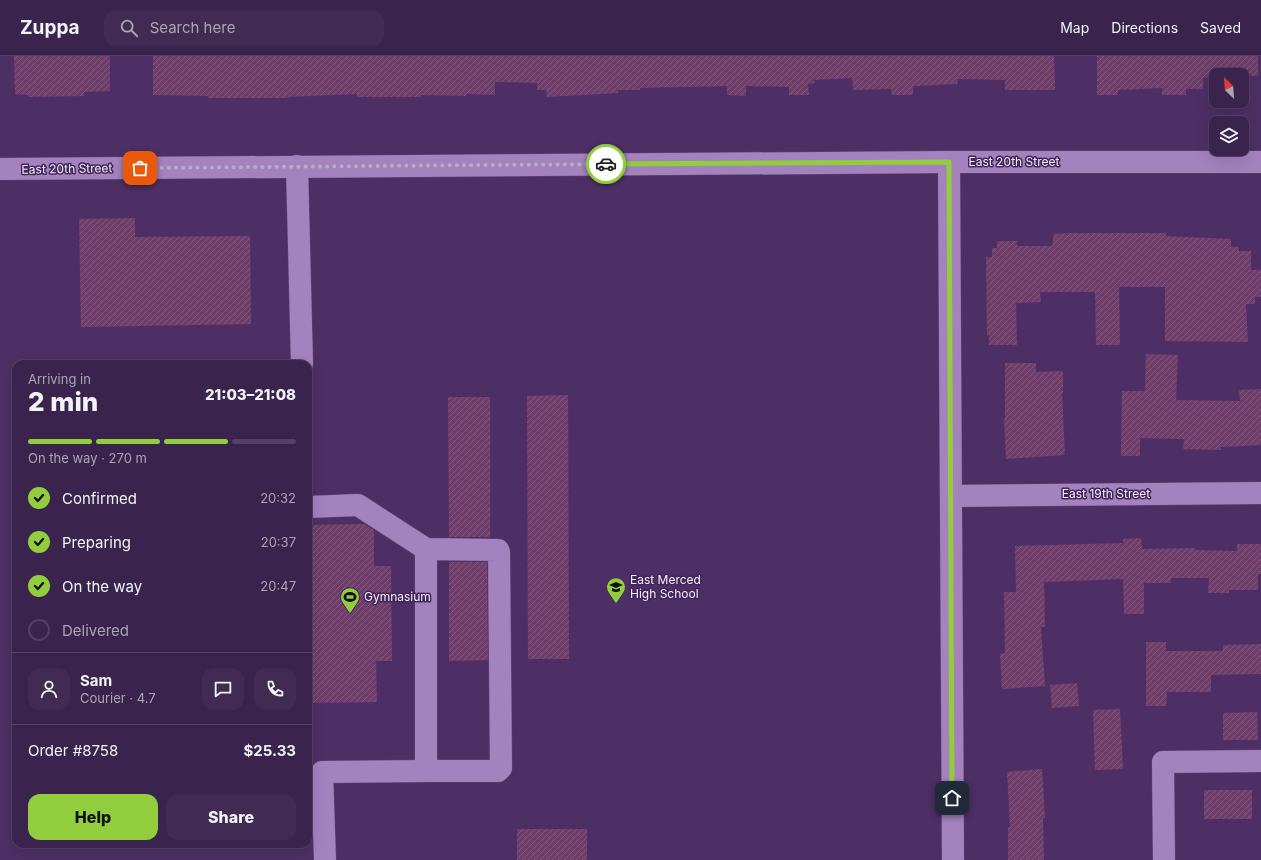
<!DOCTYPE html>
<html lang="en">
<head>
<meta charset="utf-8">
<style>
	body { margin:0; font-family:Inter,sans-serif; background:#412b53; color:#f1f3f6; height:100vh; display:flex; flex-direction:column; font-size:15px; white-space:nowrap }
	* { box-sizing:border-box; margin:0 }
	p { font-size:13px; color:#aba4b5 }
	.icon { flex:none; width:22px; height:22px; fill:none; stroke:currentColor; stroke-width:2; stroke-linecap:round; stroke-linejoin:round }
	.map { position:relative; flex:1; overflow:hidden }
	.drawer { position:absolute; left:12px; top:304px; width:300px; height:488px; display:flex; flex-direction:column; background:#3a234c; border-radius:12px; box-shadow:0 4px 16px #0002,0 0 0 1px #544064 }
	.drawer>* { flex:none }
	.needle { width:26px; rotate:335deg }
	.tools { position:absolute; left:1209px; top:12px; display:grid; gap:8px }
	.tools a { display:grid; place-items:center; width:40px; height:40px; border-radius:8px; background:#3a234c; box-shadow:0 4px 16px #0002,0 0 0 1px #544064; font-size:20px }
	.pin { position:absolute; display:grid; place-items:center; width:34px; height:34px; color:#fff; margin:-17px; border-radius:8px; box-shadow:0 2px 6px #0006 }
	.courier { position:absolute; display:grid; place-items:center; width:40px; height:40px; margin:-20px; border:3px solid #92cd3e; border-radius:50%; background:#fff; color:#222; box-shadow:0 1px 5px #0007 }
	.headline em { font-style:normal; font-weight:800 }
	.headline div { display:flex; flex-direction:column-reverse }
	.headline { display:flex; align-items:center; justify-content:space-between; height:68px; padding:0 16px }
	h1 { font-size:26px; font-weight:800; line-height:30px }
	.bar { display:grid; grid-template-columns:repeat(4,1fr); gap:6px 4px; align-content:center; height:48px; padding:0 16px }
	.bar i { height:5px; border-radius:3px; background:#544064 }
	.bar .on { background:#92cd3e }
	.bar p { grid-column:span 4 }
	.line { display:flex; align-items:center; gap:10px; padding:0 16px; border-top:1px solid #544064 }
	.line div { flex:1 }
	.round { display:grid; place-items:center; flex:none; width:42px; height:42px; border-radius:12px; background:#412b53 }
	ol { padding:0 16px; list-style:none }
	li { display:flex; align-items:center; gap:12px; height:44px }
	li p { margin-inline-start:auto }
	li .icon { padding:4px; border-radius:50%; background:#92cd3e; color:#111; stroke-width:4 }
	li:last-child { color:#aba4b5 }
	li i { width:22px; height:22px; border:2px solid #544064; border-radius:50% }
	.primary-button { display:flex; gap:8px; margin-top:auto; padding:8px 16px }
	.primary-button a { flex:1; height:46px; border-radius:12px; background:#92cd3e; color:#111; font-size:16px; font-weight:800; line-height:46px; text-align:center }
	.primary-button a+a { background:#412b53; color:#f1f3f6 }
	header { display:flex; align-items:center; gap:24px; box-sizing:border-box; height:56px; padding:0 20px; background:#3a234c; border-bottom:1px solid #544064 }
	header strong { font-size:19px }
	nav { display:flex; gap:22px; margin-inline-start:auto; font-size:14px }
	.search { width:280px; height:36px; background:#412b53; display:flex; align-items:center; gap:10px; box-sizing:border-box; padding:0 14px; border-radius:12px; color:#aba4b5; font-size:15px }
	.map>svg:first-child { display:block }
	.building { fill:url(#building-hatch) }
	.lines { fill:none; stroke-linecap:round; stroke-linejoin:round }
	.minor-casing { stroke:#624973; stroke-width:23 }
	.minor { stroke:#a382be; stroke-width:22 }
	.done { stroke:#bbabc7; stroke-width:4; stroke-dasharray:0 7.2 }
	.route { stroke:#92cd3e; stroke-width:5 }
	.labels { text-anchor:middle; stroke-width:3; stroke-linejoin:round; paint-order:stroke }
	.street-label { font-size:12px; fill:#f5eefc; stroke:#432559 }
	.poi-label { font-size:12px; fill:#f5eefc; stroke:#432559; text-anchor:start }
</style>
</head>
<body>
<header>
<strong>Zuppa</strong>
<div class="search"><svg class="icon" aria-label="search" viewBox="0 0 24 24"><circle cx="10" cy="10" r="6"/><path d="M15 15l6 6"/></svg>Search here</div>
<nav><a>Map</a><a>Directions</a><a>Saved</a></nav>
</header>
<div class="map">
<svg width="1261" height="804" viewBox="0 0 1261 804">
	<defs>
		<pattern id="building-hatch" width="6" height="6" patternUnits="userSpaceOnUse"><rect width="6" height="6" fill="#6e3d6a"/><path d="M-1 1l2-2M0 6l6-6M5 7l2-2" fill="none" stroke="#835980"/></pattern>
	</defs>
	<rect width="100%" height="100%" fill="#4e2f65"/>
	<!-- building -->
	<g class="building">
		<polygon points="14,0 110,0 110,35 84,36 84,40 28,41 28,39 15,38"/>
		<polygon points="153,0 1054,0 1055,34 1005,34 1005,24 958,23 957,28 913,30 913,39 892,39 891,33 853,34 852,22 814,24 815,27 808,28 809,39 789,39 789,31 746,30 746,40 727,39 727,30 640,32 640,34 618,34 618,37 547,41 546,34 537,34 537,27 495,26 495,39 466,38 466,40 421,39 421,41 357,41 357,38 287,41 287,42 208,42 208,40 153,39"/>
		<polygon points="1097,0 1258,0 1258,20 1216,19 1216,21 1203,22 1203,33 1186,33 1186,39 1162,39 1162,32 1118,34 1118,39 1097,39"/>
		<polygon points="135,162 135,181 250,180 251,268 81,271 79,163"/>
		<polygon points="1071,177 1166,177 1166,180 1231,183 1231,191 1239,191 1239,195 1251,195 1251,214 1261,214 1261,241 1255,241 1255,248 1246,248 1248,286 1165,285 1165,231 1119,231 1120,289 1096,289 1095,236 1040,236 1041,246 1016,247 1017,289 989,289 989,279 987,280 986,201 992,201 992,192 997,192 997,185 1017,185 1017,190 1052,190 1054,178"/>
		<polygon points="1146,298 1178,299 1176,344 1240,345 1239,334 1261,333 1261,389 1221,391 1221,394 1183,393 1184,383 1140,382 1140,400 1121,400 1122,335 1145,335"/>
		<polygon points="1005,307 1036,307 1036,316 1063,315 1063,337 1062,337 1065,399 1006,403 1004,363 1005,363"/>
		<polygon points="568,339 569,603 528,603 527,340"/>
		<polygon points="448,341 490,341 490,481 449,481"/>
		<polygon points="364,468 374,474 374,510 391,510 392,605 376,605 377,646 308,647 308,469"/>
		<polygon points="1141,482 1142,493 1195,492 1195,494 1237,495 1237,488 1261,488 1261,518 1258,518 1258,534 1229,534 1229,537 1208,537 1209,522 1171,522 1171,527 1144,527 1144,558 1124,558 1123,523 1044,526 1045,571 1041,571 1045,630 1002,633 1000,598 1005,597 1004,536 1016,536 1015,490 1123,487 1123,483"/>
		<polygon points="449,506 487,506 488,604 449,605"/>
		<polygon points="1146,586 1166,586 1166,595 1223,595 1223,589 1261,588 1261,618 1211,619 1211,636 1167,636 1166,650 1146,650"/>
		<polygon points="1077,627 1079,650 1052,652 1050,629"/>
		<polygon points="1120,653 1123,713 1095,714 1093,654"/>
		<polygon points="1257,656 1258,684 1223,684 1223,657"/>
		<polygon points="1042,713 1045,762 1043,762 1044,804 1008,804 1008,771 1010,771 1007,716"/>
		<rect x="1204" y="734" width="48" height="29"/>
		<rect x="517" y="773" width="70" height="31"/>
	</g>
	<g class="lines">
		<defs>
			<g id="minor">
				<polyline points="949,106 953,804"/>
				<polyline points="297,110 302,308"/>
				<polyline points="0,113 949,106 1261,106"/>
				<polyline points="951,440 1261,437"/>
				<polyline points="308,451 358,449 426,493 498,494 499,496 501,712 498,715 426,715 426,493"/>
				<polyline points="325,804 322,716 426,715"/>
				<polyline points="1164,804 1163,706 1261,705"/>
			</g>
		</defs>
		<!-- minor casing -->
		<use href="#minor" class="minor-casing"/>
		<!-- minor -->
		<use href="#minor" class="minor"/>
	</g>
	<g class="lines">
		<!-- done -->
		<polyline class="done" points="140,112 606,108"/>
		<!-- route -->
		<polyline class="route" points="606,108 949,106 952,742"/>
	</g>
	<!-- icons -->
	<defs>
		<symbol id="school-pin" viewBox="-11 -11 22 30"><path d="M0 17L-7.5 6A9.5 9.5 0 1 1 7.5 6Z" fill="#92cd3e" stroke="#432559"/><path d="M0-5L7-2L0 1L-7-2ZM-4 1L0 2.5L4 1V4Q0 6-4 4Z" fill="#111"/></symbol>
		<symbol id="stadium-pin" viewBox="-11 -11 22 30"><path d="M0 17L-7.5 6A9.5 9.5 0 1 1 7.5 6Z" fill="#92cd3e" stroke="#432559"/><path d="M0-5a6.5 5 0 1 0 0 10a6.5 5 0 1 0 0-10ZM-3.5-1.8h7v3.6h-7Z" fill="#111"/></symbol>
	</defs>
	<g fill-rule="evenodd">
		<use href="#school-pin" x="605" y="520" width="22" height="30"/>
		<use href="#stadium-pin" x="339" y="530" width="22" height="30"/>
	</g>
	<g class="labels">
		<!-- street labels -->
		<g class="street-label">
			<text x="1014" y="110">East 20th Street</text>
			<text transform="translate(67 113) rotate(-1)" y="4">East 20th Street</text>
			<text x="1106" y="442">East 19th Street</text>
		</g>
		<!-- poi labels -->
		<g class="poi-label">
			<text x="630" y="528">East Merced<tspan x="630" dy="14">High School</tspan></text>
			<text x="364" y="545">Gymnasium</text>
		</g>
	</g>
</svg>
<div class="tools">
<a><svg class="needle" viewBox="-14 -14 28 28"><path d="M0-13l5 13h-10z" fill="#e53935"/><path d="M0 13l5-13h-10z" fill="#aba4b5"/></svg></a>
<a><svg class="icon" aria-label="layers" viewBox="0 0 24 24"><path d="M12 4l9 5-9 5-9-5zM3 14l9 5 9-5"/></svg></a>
</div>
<div class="pin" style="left:140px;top:112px;background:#ea580c"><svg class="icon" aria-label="bag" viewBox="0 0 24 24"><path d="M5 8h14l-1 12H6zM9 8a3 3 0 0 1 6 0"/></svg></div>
<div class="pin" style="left:952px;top:742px;background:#1f2937"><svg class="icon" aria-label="home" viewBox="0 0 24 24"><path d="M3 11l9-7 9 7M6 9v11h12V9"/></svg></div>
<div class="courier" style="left:606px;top:108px"><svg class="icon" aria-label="car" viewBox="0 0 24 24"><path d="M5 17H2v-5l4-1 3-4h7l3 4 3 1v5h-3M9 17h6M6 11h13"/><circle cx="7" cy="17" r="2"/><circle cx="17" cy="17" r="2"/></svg></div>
<section class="drawer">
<div class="headline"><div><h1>2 min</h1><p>Arriving in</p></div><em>21:03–21:08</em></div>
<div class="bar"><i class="on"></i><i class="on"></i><i class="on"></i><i></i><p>On the way · 270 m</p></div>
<ol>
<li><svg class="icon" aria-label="check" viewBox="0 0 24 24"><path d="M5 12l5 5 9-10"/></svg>Confirmed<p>20:32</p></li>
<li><svg class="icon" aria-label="check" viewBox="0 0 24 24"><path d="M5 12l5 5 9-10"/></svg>Preparing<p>20:37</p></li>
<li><svg class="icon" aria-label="check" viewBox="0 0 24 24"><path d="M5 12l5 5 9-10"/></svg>On the way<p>20:47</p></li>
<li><i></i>Delivered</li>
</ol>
<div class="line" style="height:72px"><a class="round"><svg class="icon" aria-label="person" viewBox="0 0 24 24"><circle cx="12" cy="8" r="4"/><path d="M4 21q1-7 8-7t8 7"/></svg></a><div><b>Sam</b><p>Courier · 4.7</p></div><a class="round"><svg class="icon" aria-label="chat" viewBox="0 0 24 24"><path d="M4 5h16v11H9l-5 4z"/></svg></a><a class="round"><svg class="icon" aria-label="phone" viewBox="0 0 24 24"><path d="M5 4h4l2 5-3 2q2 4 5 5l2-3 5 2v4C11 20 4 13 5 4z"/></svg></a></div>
<div class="line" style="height:52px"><div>Order #8758</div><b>$25.33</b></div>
<div class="primary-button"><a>Help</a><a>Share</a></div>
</section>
</div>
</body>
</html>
